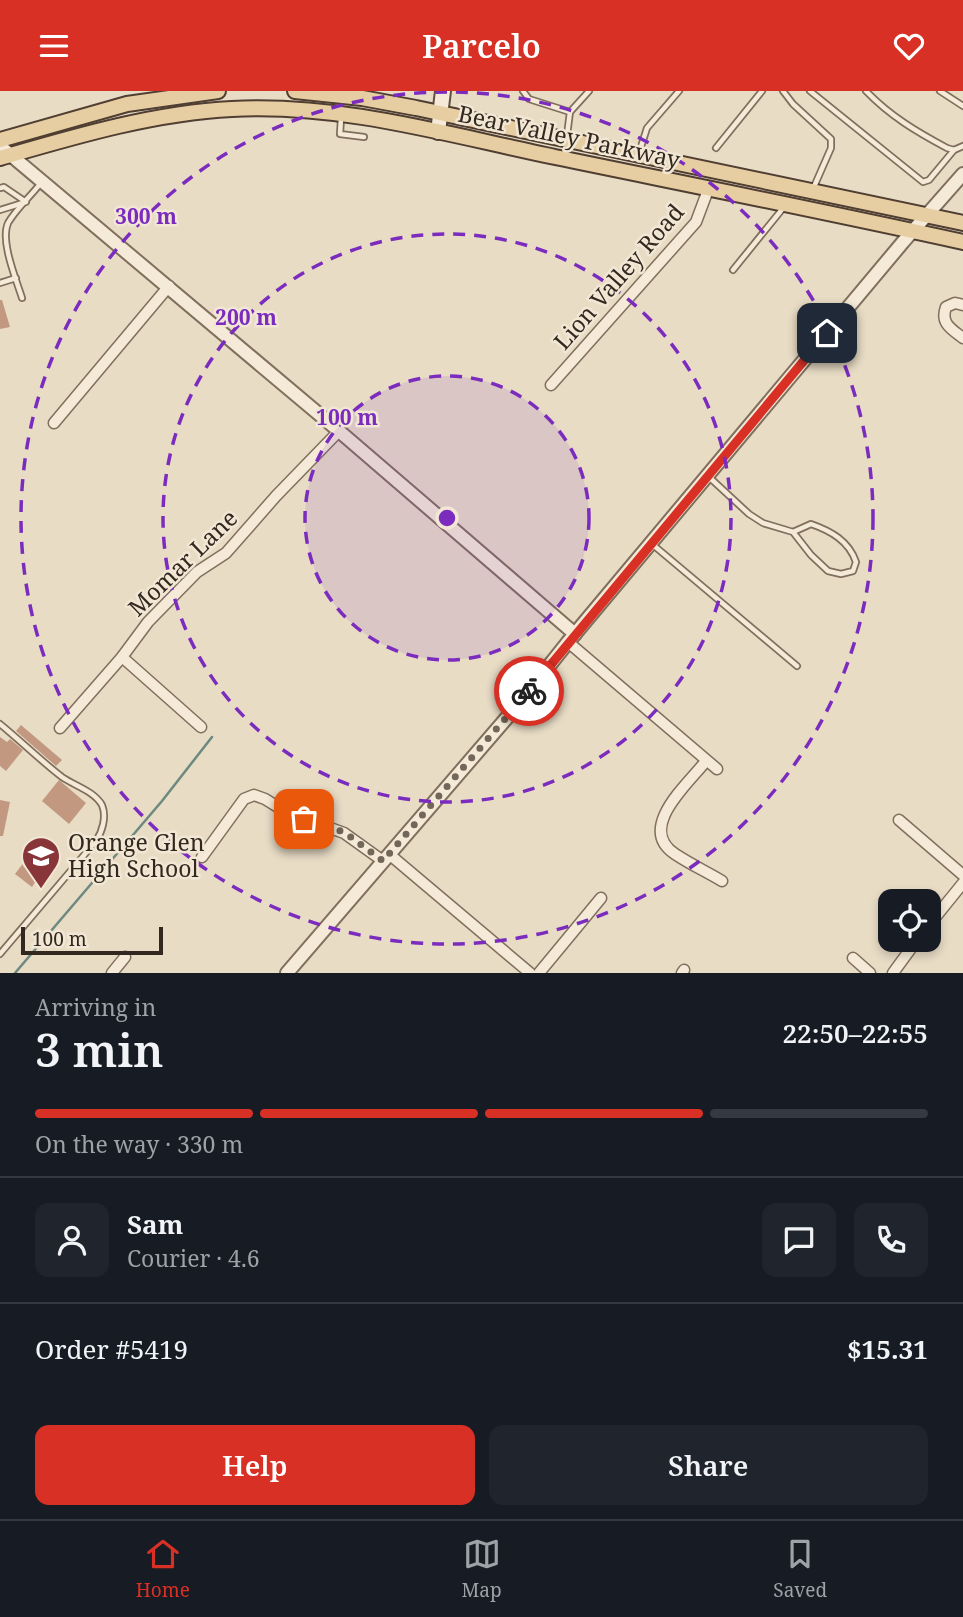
<!DOCTYPE html>
<html lang="en">
<head>
<meta charset="utf-8">
<style>
	body { margin:0; font-family:"Noto Serif",serif; background:#20242c; color:#f1f3f6; height:100vh; display:flex; flex-direction:column; font-size:26px; white-space:nowrap }
	* { box-sizing:border-box; margin:0 }
	p { font-size:23px; color:#9ea1a6 }
	.icon { flex:none; width:38px; height:38px; fill:none; stroke:currentColor; stroke-width:2; stroke-linecap:round; stroke-linejoin:round }
	.map { position:relative; height:882px; overflow:hidden }
	.details { display:flex; flex-direction:column; background:#171b24; flex:1 }
	.details>* { flex:none }
	.controls { position:absolute; left:878px; top:798px; display:grid; gap:14px }
	.controls a { display:grid; place-items:center; width:63px; height:63px; border-radius:14px; background:#171b24; box-shadow:0 4px 10px #0003; font-size:35px }
	.scale { position:absolute; left:21px; bottom:18px; width:142px; box-sizing:border-box; padding-left:7px; border:4px solid #33281f; border-top:0; font-size:19px; line-height:24px; white-space:nowrap; color:#33281f; -webkit-text-stroke:5px #f1e7d4; paint-order:stroke }
	.pin { position:absolute; display:grid; place-items:center; width:60px; height:60px; color:#fff; margin:-30px; border-radius:14px; box-shadow:0 4px 10px #0006 }
	.courier { position:absolute; display:grid; place-items:center; width:70px; height:70px; margin:-35px; border:5px solid #d93025; border-radius:50%; background:#fff; color:#222; box-shadow:0 2px 9px #0007 }
	.overview em { font-style:normal; font-weight:600 }
	.overview div { display:flex; flex-direction:column-reverse }
	.overview { display:flex; align-items:center; justify-content:space-between; height:119px; padding:0 35px }
	h1 { font-size:46px; font-weight:600; line-height:52px }
	.bar { display:grid; grid-template-columns:repeat(4,1fr); gap:10px 7px; align-content:center; height:84px; padding:0 35px }
	.bar i { height:9px; border-radius:5px; background:#363941 }
	.bar .active { background:#d93025 }
	.bar p { grid-column:span 4 }
	.line { display:flex; align-items:center; gap:18px; padding:0 35px; border-top:2px solid #363941 }
	.line div { flex:1 }
	.round { display:grid; place-items:center; flex:none; width:74px; height:74px; border-radius:14px; background:#20242c }
	.action { display:flex; gap:14px; margin-top:auto; padding:14px 35px }
	.action a { flex:1; height:80px; border-radius:14px; background:#d93025; color:#fff; font-size:28px; font-weight:600; line-height:80px; text-align:center }
	.action a+a { background:#20242c; color:#f1f3f6 }
	header { display:flex; justify-content:space-between; align-items:center; height:91px; padding:0 35px; background:#d93025; color:#fff; font-size:32px; font-weight:600 }
	.menu { display:flex; justify-content:space-around; align-items:center; height:98px; border-top:2px solid #363941; background:#171b24; font-size:19px; color:#9ea1a6 }
	.menu a { display:grid; justify-items:center; gap:4px }
	.menu .active { color:#d93025 }
	.map>svg:first-child { display:block }
	.lines { fill:none; stroke-linecap:round; stroke-linejoin:round }
	.stream { stroke:#6e8981; stroke-width:2.5 }
	.building { fill:#c29880 }
	.service-casing { stroke:#816f5d; stroke-width:8 }
	.minor-casing { stroke:#816f5d; stroke-width:13 }
	.tertiary-casing { stroke:#816f5d; stroke-width:16 }
	.secondary-casing { stroke:#635041; stroke-width:18 }
	.primary-casing { stroke:#4f3e31; stroke-width:18 }
	.service { stroke:#f4ead7; stroke-width:4.5 }
	.minor { stroke:#f4ead7; stroke-width:10 }
	.tertiary { stroke:#f4ead7; stroke-width:12 }
	.secondary { stroke:#f4ead7; stroke-width:14 }
	.primary { stroke:#e7cea2; stroke-width:14 }
	.done { stroke:#726759; stroke-width:7; stroke-dasharray:0 12.6 }
	.route { stroke:#d93025; stroke-width:9 }
	.ring { fill:none; stroke:#7b2cbf; stroke-width:3.5; stroke-dasharray:12 9 }
	.labels { text-anchor:middle; stroke-width:5; stroke-linejoin:round; paint-order:stroke }
	.street-label { font-size:23px; fill:#33281f; stroke:#f1e7d4 }
	.poi-label { font-size:23px; fill:#33281f; stroke:#f1e7d4; text-anchor:start }
	.centre { fill:#7b2cbf; stroke:#f1e7d4; stroke-width:3.5 }
	.ring-label { font-size:21px; text-anchor:middle; font-weight:bold; fill:#7b2cbf; stroke:#f1e7d4; stroke-width:5; stroke-linejoin:round; paint-order:stroke }
</style>
</head>
<body>
<header><svg class="icon" aria-label="menu" viewBox="0 0 24 24"><path d="M4 6h16M4 12h16M4 18h16"/></svg>Parcelo<svg class="icon" aria-label="heart" viewBox="0 0 24 24"><path d="M12 20l-8-8c-3-5 5-10 8-4 3-6 11-1 8 4z"/></svg></header>
<div class="map">
<svg width="963" height="882" viewBox="0 0 963 882">
	<rect width="100%" height="100%" fill="#e8dcc5"/>
	<g class="lines">
		<!-- stream -->
		<polyline class="stream" points="15,882 162,710 212,646"/>
	</g>
	<!-- building -->
	<g class="building">
		<polygon points="0,209 2,209 10,236 0,238"/>
		<polygon points="21,634 62,669 56,675 16,640"/>
		<polygon points="0,646 7,651 10,648 23,659 6,680 0,675"/>
		<polygon points="59,689 86,712 69,733 42,710"/>
		<polygon points="0,709 10,711 3,745 0,745"/>
		<polygon points="28,766 44,778 32,796 15,783"/>
	</g>
	<g class="lines">
		<defs>
			<g id="service">
				<polyline points="523,0 529,8 570,21"/>
				<polyline points="783,0 793,13 831,48 831,57 813,98"/>
				<polyline points="810,0 923,91 929,89 954,59"/>
				<path d="M866,0C890,25 917,41 947,57L954,59L963,55"/>
				<polyline points="940,0 963,15"/>
				<polyline points="341,27 340,43 364,46"/>
				<polyline points="567,44 570,21 589,0"/>
				<polyline points="716,57 762,0"/>
				<polyline points="639,62 647,37 679,0"/>
				<polyline points="0,97 4,96 26,111 0,119"/>
				<polyline points="733,179 784,116"/>
				<polyline points="0,192 16,187"/>
				<path d="M22,207C16,188 0,150 8,132C16,118 30,106 40,93"/>
				<path d="M709,386L749,423L763,432L793,441L811,464L828,480L841,483L853,480L856,471C849,450 831,440 811,433L793,441"/>
				<polyline points="652,453 797,575"/>
				<path d="M0,633C21,650 41,670 62,686C75,695 94,700 102,714C107,726 102,741 96,750L0,863"/>
			</g>
			<g id="minor">
				<path d="M963,214L955,212L946,216C940,232 951,238 963,247"/>
				<polyline points="551,294 696,131 708,99"/>
				<polyline points="54,332 169,195"/>
				<polyline points="568,551 717,678"/>
				<polyline points="122,566 201,636"/>
				<polyline points="60,637 122,566 148,531 197,481 226,462 276,405 339,340"/>
				<path d="M706,670C688,693 636,737 675,763C690,773 707,781 722,790"/>
				<polyline points="899,729 963,784"/>
				<polyline points="389,763 530,882"/>
				<polyline points="202,766 244,708 254,704 265,708 286,721 344,742 383,770"/>
				<polyline points="929,834 963,792"/>
				<polyline points="853,867 870,882"/>
				<polyline points="112,882 125,866"/>
				<polyline points="539,882 601,807"/>
				<polyline points="682,882 684,879"/>
				<polyline points="893,882 917,849"/>
			</g>
			<g id="tertiary">
				<polyline points="0,55 339,340 575,543"/>
				<polyline points="287,882 517,615 568,551 903,151 963,83"/>
			</g>
			<polyline id="secondary" points="438,41 443,0"/>
			<g id="primary">
				<polyline points="295,0 362,7 416,17 963,132"/>
				<polyline points="0,49 127,13 218,0"/>
				<path d="M0,67C76,45 153,22 232,18C341,12 449,44 555,66C691,94 827,121 963,151"/>
			</g>
		</defs>
		<!-- service casing -->
		<use href="#service" class="service-casing"/>
		<!-- minor casing -->
		<use href="#minor" class="minor-casing"/>
		<!-- tertiary casing -->
		<use href="#tertiary" class="tertiary-casing"/>
		<!-- secondary casing -->
		<use href="#secondary" class="secondary-casing"/>
		<!-- primary casing -->
		<use href="#primary" class="primary-casing"/>
		<!-- service -->
		<use href="#service" class="service"/>
		<!-- minor -->
		<use href="#minor" class="minor"/>
		<!-- tertiary -->
		<use href="#tertiary" class="tertiary"/>
		<!-- secondary -->
		<use href="#secondary" class="secondary"/>
		<!-- primary -->
		<use href="#primary" class="primary"/>
	</g>
	<g class="lines">
		<!-- done -->
		<polyline class="done" points="304,728 344,741 383,770 529,600"/>
		<!-- route -->
		<polyline class="route" points="529,600 827,242"/>
	</g>
	<!-- distance rings -->
	<circle cx="447" cy="427" r="142" fill="#7b2cbf" fill-opacity=".12"/>
	<g class="ring">
		<circle cx="447" cy="427" r="142"/>
		<circle cx="447" cy="427" r="284"/>
		<circle cx="447" cy="427" r="426"/>
	</g>
	<!-- icons -->
	<defs>
		<symbol id="school-pin" viewBox="-11 -11 22 30"><path d="M0 17L-7.5 6A9.5 9.5 0 1 1 7.5 6Z" fill="#883539" stroke="#f1e7d4"/><path d="M0-5L7-2L0 1L-7-2ZM-4 1L0 2.5L4 1V4Q0 6-4 4Z" fill="#fff"/></symbol>
	</defs>
	<g fill-rule="evenodd">
		<use href="#school-pin" x="19" y="743" width="44" height="60"/>
	</g>
	<g class="labels">
		<!-- street labels -->
		<g class="street-label">
			<text transform="translate(569 46) rotate(12)" y="8">Bear Valley Parkway</text>
			<text transform="translate(619 186) rotate(-49)" y="8">Lion Valley Road</text>
			<text transform="translate(183 472) rotate(-44)" y="8">Momar Lane</text>
		</g>
		<!-- poi labels -->
		<g class="poi-label">
			<text x="68" y="760">Orange Glen<tspan x="68" dy="26">High School</tspan></text>
		</g>
	</g>
	<circle cx="447" cy="427" r="10" class="centre"/>
	<g class="ring-label">
		<text x="146" y="133">300 m</text>
		<text x="246" y="234">200 m</text>
		<text x="347" y="334">100 m</text>
	</g>
</svg>
<div class="controls">
<a><svg class="icon" aria-label="locate" viewBox="0 0 24 24"><circle cx="12" cy="12" r="6"/><path d="M12 2v4M12 18v4M2 12h4M18 12h4"/></svg></a>
</div>
<div class="scale">100 m</div>
<div class="pin" style="left:304px;top:728px;background:#ea580c"><svg class="icon" aria-label="bag" viewBox="0 0 24 24"><path d="M5 8h14l-1 12H6zM9 8a3 3 0 0 1 6 0"/></svg></div>
<div class="pin" style="left:827px;top:242px;background:#1f2937"><svg class="icon" aria-label="home" viewBox="0 0 24 24"><path d="M3 11l9-7 9 7M6 9v11h12V9"/></svg></div>
<div class="courier" style="left:529px;top:600px"><svg class="icon" aria-label="bike" viewBox="0 0 24 24"><circle cx="6" cy="16" r="4"/><circle cx="18" cy="16" r="4"/><path d="M6 16l4-8h5l3 8M10 8l3 8H6M13 5h3"/></svg></div>
</div>
<section class="details">
<div class="overview"><div><h1>3 min</h1><p>Arriving in</p></div><em>22:50–22:55</em></div>
<div class="bar"><i class="active"></i><i class="active"></i><i class="active"></i><i></i><p>On the way · 330 m</p></div>
<div class="line" style="height:126px"><a class="round"><svg class="icon" aria-label="person" viewBox="0 0 24 24"><circle cx="12" cy="8" r="4"/><path d="M4 21q1-7 8-7t8 7"/></svg></a><div><b>Sam</b><p>Courier · 4.6</p></div><a class="round"><svg class="icon" aria-label="chat" viewBox="0 0 24 24"><path d="M4 5h16v11H9l-5 4z"/></svg></a><a class="round"><svg class="icon" aria-label="phone" viewBox="0 0 24 24"><path d="M5 4h4l2 5-3 2q2 4 5 5l2-3 5 2v4C11 20 4 13 5 4z"/></svg></a></div>
<div class="line" style="height:91px"><div>Order #5419</div><b>$15.31</b></div>
<div class="action"><a>Help</a><a>Share</a></div>
</section>
<nav class="menu">
<a class="active"><svg class="icon" aria-label="home" viewBox="0 0 24 24"><path d="M3 11l9-7 9 7M6 9v11h12V9"/></svg>Home</a>
<a><svg class="icon" aria-label="map" viewBox="0 0 24 24"><path d="M3 6l6-2 6 2 6-2v14l-6 2-6-2-6 2zM9 4v14M15 6v14"/></svg>Map</a>
<a><svg class="icon" aria-label="saved" viewBox="0 0 24 24"><path d="M7 4h10v16l-5-4-5 4z"/></svg>Saved</a>
</nav>
</body>
</html>
